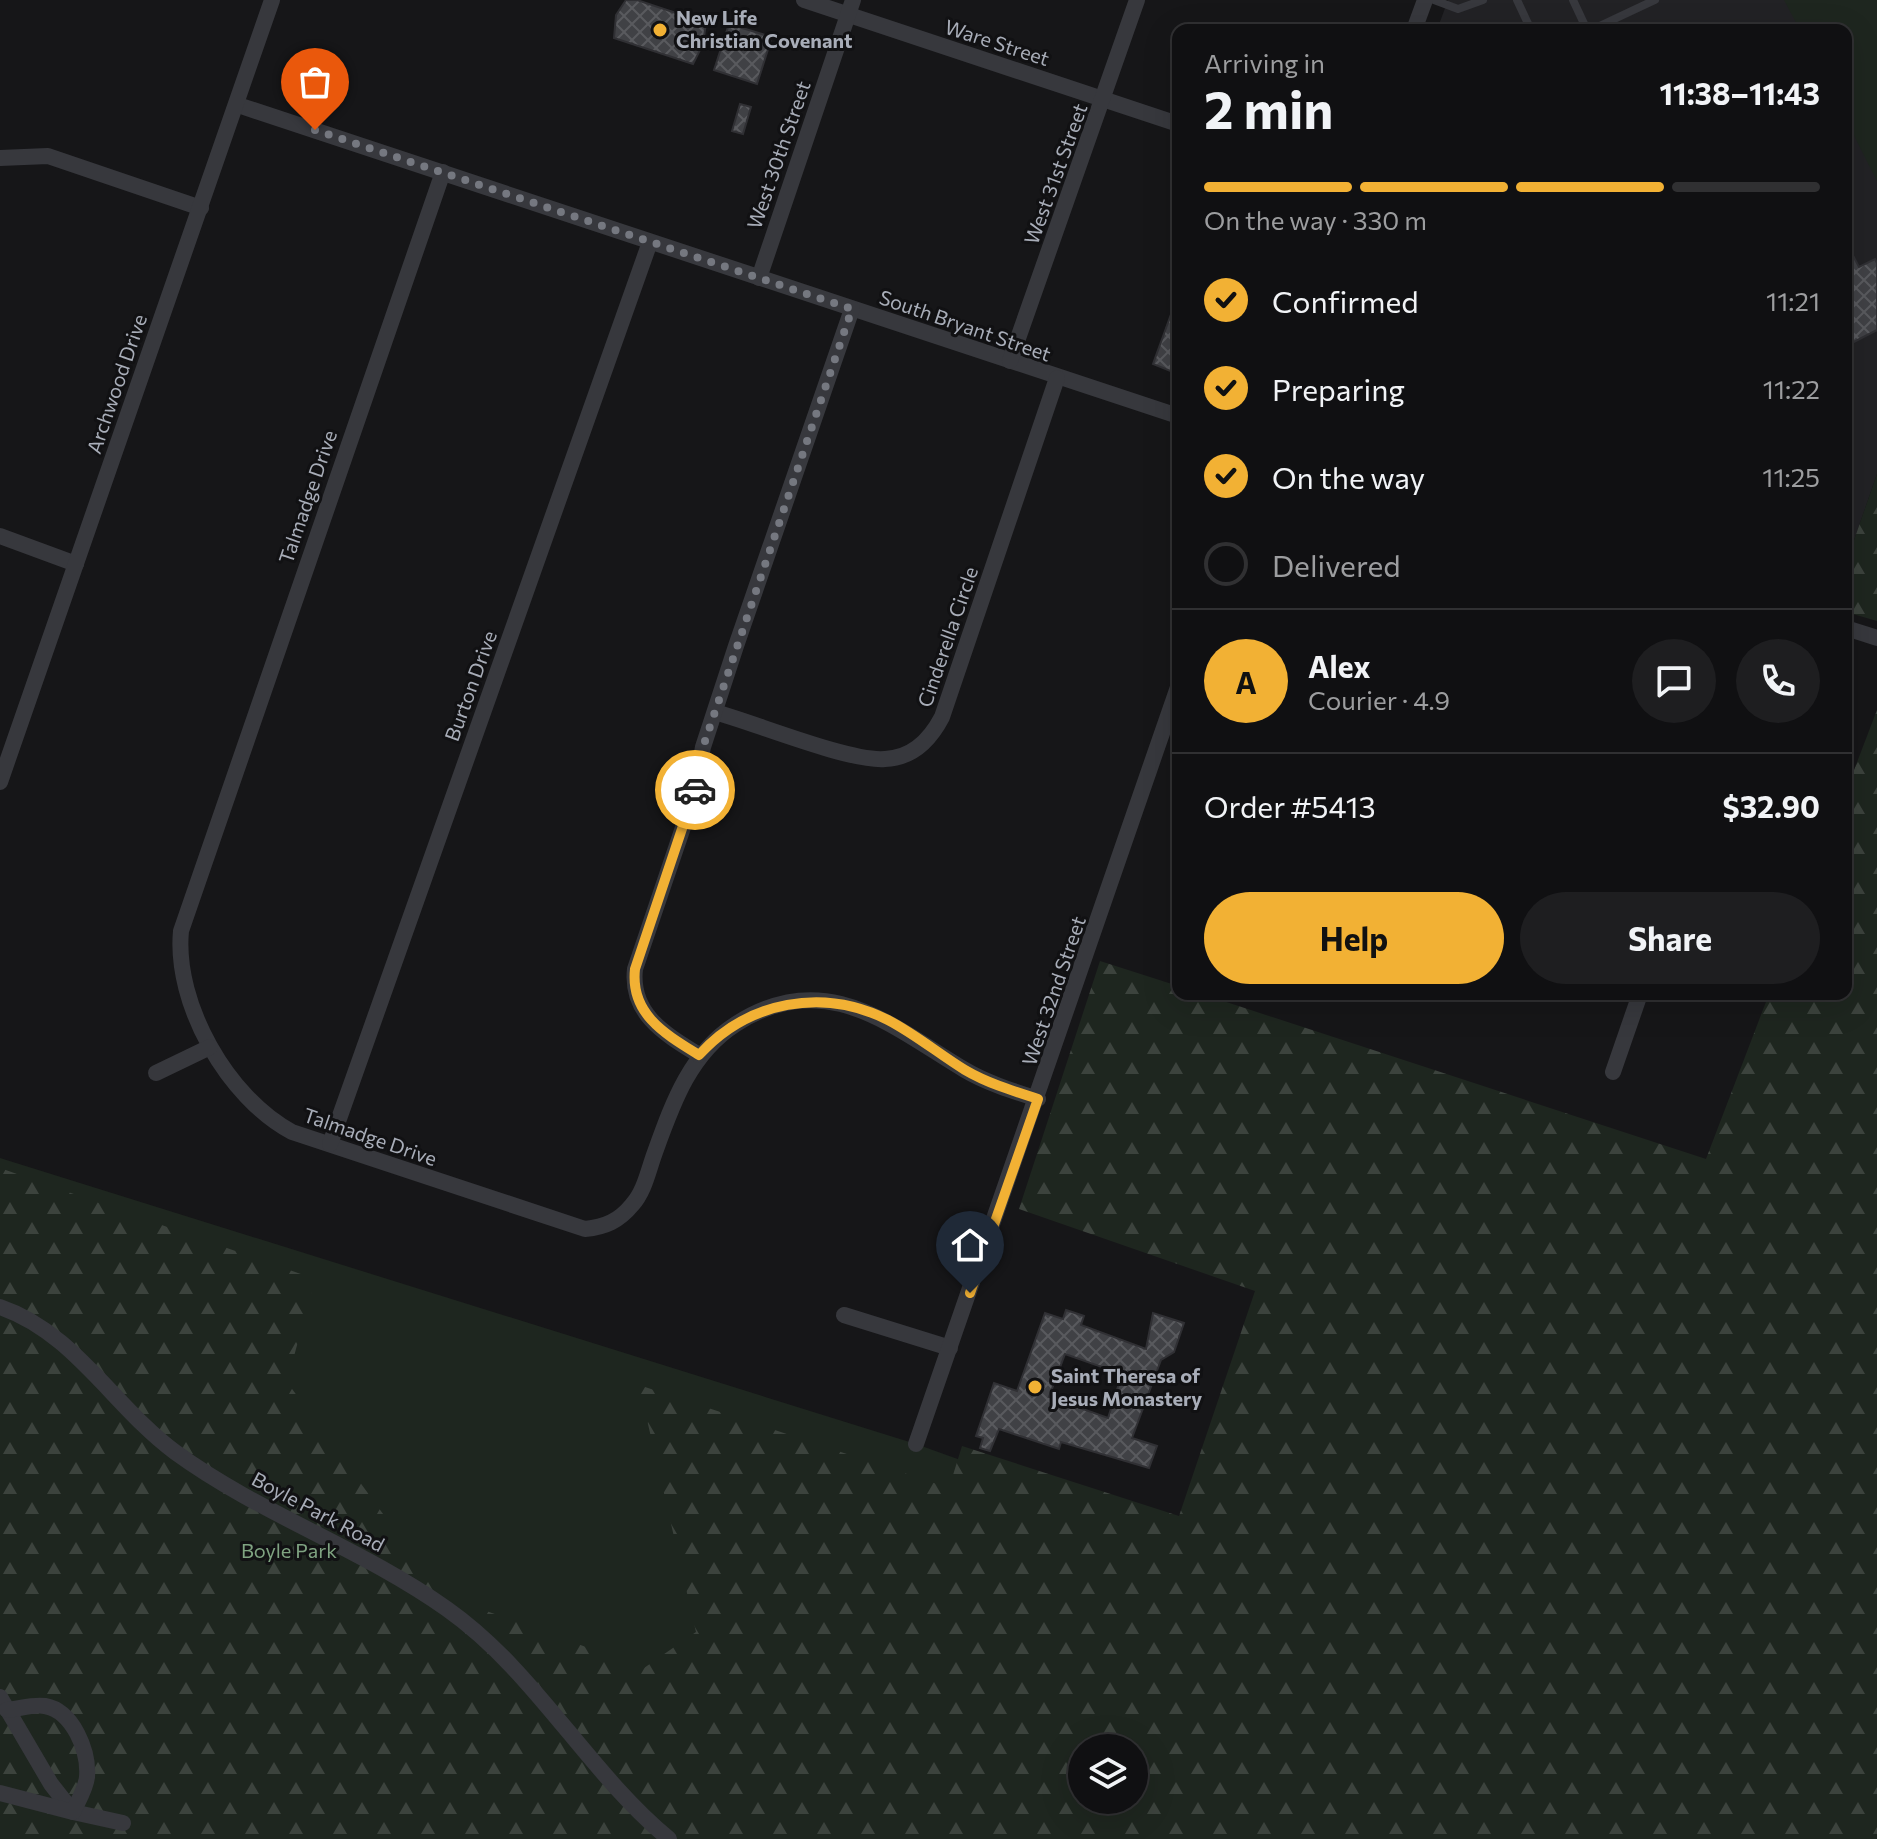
<!DOCTYPE html>
<html lang="en">
<head>
<meta charset="utf-8">
<style>
	body { margin:0; font-family:Commissioner,sans-serif; background:#1e1e20; color:#f1f3f6; height:100vh; display:flex; flex-direction:column; font-size:30px; white-space:nowrap }
	* { box-sizing:border-box; margin:0 }
	p { font-size:26px; color:#9c9d9f }
	.icon { flex:none; width:44px; height:44px; fill:none; stroke:currentColor; stroke-width:2; stroke-linecap:round; stroke-linejoin:round }
	.map { position:relative; flex:1; overflow:hidden }
	.drawer { position:absolute; left:1172px; top:24px; width:680px; height:976px; display:flex; flex-direction:column; background:#101012; border-radius:16px; box-shadow:0 8px 32px #0002,0 0 0 2px #303032 }
	.drawer>* { flex:none }
	.controls { position:absolute; left:1068px; top:1734px; display:grid; gap:16px }
	.controls a { display:grid; place-items:center; width:80px; height:80px; border-radius:50%; background:#101012; box-shadow:0 8px 32px #0002,0 0 0 2px #303032; font-size:40px }
	.pin { position:absolute; display:grid; place-items:center; width:68px; height:68px; color:#fff; margin:-82px -34px; border-radius:50% 50% 50% 0; rotate:-45deg; box-shadow:0 0 8px #0007 }
	.pin .icon { rotate:45deg }
	.courier { position:absolute; display:grid; place-items:center; width:80px; height:80px; margin:-40px; border:6px solid #f2b134; border-radius:50%; background:#fff; color:#222; box-shadow:0 2px 10px #0007 }
	.overview em { font-style:normal; font-weight:700 }
	.overview div { display:flex; flex-direction:column-reverse }
	.overview { display:flex; align-items:center; justify-content:space-between; height:136px; padding:0 32px }
	h1 { font-size:52px; font-weight:700; line-height:60px }
	.bar { display:grid; grid-template-columns:repeat(4,1fr); gap:12px 8px; align-content:center; height:96px; padding:0 32px }
	.bar i { height:10px; border-radius:6px; background:#303032 }
	.bar .on { background:#f2b134 }
	.bar p { grid-column:span 4 }
	.line { display:flex; align-items:center; gap:20px; padding:0 32px; border-top:2px solid #303032 }
	.line div { flex:1 }
	.round { display:grid; place-items:center; flex:none; width:84px; height:84px; border-radius:42px; background:#1e1e20 }
	ol { padding:0 32px; list-style:none }
	li { display:flex; align-items:center; gap:24px; height:88px }
	li p { margin-inline-start:auto }
	li .icon { padding:8px; border-radius:50%; background:#f2b134; color:#111; stroke-width:4 }
	li:last-child { color:#9c9d9f }
	li i { width:44px; height:44px; border:4px solid #303032; border-radius:50% }
	.cta { display:flex; gap:16px; margin-top:auto; padding:16px 32px }
	.cta a { flex:1; height:92px; border-radius:48px; background:#f2b134; color:#111; font-size:32px; font-weight:700; line-height:92px; text-align:center }
	.cta a+a { background:#1e1e20; color:#f1f3f6 }
	.map>svg:first-child { display:block }
	.built { fill:#222225 }
	.green { fill:#1e261f; fill-rule:evenodd }
	.forest { fill:url(#forest-firs); fill-rule:evenodd }
	.building { fill:url(#building-cross-hatch); stroke:#303034; stroke-width:2; fill-rule:evenodd }
	.lines { fill:none; stroke-linecap:round; stroke-linejoin:round }
	.service { stroke:#37383d; stroke-width:8 }
	.minor { stroke:#37383d; stroke-width:16 }
	.done { stroke:#757880; stroke-width:8; stroke-dasharray:0 14.4 }
	.route { stroke:#f2b134; stroke-width:10 }
	.poi-dot { fill:#f2b134; stroke:#111113; stroke-width:3 }
	.labels { text-anchor:middle; stroke-width:6; stroke-linejoin:round; paint-order:stroke }
	.poi-label { font-size:20px; font-weight:bold; fill:#a8adb8; stroke:#111113; text-anchor:start }
	.street-label { font-size:20px; fill:#a8adb8; stroke:#111113 }
	.park-label { font-size:20px; fill:#7fa381; stroke:#111113 }
</style>
</head>
<body>
<div class="map">
<svg width="1877" height="1839" viewBox="0 0 1877 1839">
	<defs>
		<pattern id="forest-firs" width="22" height="20" patternUnits="userSpaceOnUse" patternTransform="scale(2)"><rect width="22" height="20" fill="#1e261f"/><path d="M5 1l3.5 6h-7zM16 11l3.5 6h-7z" fill="#3c433d"/></pattern>
		<pattern id="building-cross-hatch" width="8" height="8" patternUnits="userSpaceOnUse" patternTransform="scale(2)"><rect width="8" height="8" fill="#404145"/><path d="M0 0l8 8M0 8l8-8" fill="none" stroke="#595a5e"/></pattern>
	</defs>
	<rect width="100%" height="100%" fill="#161618"/>
	<!-- built -->
	<polygon class="built" points="1448,0 1877,0 1877,474 1846,563 1846,30 1437,30"/>
	<!-- green -->
	<g class="green">
		<polygon points="1784,0 1877,0 1877,181 1846,120 1846,30 1800,30"/>
		<path d="M0,1158L916,1444L1877,1791V1839H0ZM1082,1748H1134V1800H1082Z"/>
	</g>
	<!-- forest -->
	<g class="forest">
		<polygon points="1877,474 1877,621 1846,612 1846,563"/>
		<path d="M1877,710V1839H0V1168L315,1279L287,1382L442,1595L644,1668L696,1632L639,1385L949,1488L962,1446L1179,1516L1255,1291L1019,1209L1100,961L1178,986V994H1202L1706,1159L1769,994H1846V791ZM1082,1748H1134V1800H1082Z"/>
	</g>
	<!-- building -->
	<g class="building">
		<polygon points="626,0 637,0 706,23 703,44 693,64 614,38 616,15"/>
		<polygon points="729,24 772,37 757,84 714,70"/>
		<polygon points="740,104 751,107 743,134 732,131"/>
		<polygon points="1846,242 1859,267 1875,259 1877,263 1877,330 1846,346"/>
		<polygon points="1178,295 1178,374 1153,364"/>
		<path d="M1066,1310L1084,1316L1081,1325L1146,1349L1153,1313L1184,1323L1174,1352L1161,1360L1132,1438L1157,1446L1149,1468L1061,1442L1059,1449L999,1429L990,1451L980,1448L983,1438L976,1436L994,1383L1017,1391L1045,1313L1063,1319ZM1065,1354L1122,1374L1108,1418L1049,1397Z"/>
	</g>
	<g class="lines">
		<!-- service -->
		<g class="service">
			<polyline points="1434,0 1458,9 1483,0"/>
			<polyline points="1517,0 1531,30"/>
			<polyline points="1573,0 1587,30"/>
			<polyline points="1591,30 1655,0"/>
		</g>
		<!-- minor -->
		<g class="minor">
			<polyline points="804,0 1178,124"/>
			<polyline points="1414,30 1425,0"/>
			<polyline points="238,105 1178,416"/>
			<polyline points="0,158 48,156 201,208"/>
			<path d="M443,172L181,931C174,1004 228,1098 292,1132L585,1229C605,1227 619,1221 632,1205C644,1192 648,1172 654,1155C672,1105 689,1054 736,1024C826,966 891,1026 965,1070C987,1083 1013,1091 1038,1099"/>
			<polyline points="759,278 853,0"/>
			<polyline points="1010,361 1137,0"/>
			<polyline points="0,536 76,564"/>
			<polyline points="1846,628 1877,638"/>
			<path d="M715,712C755,723 850,762 885,759C912,758 930,740 942,717L1057,378"/>
			<polyline points="0,782 272,0"/>
			<path d="M699,1055C665,1034 630,1014 635,969L694,795L703,747L736,646L852,309"/>
			<polyline points="1613,1072 1640,994"/>
			<polyline points="156,1073 210,1047"/>
			<polyline points="330,1144 650,242"/>
			<path d="M0,1307C74,1332 114,1407 175,1452C260,1514 361,1548 447,1609C535,1671 587,1771 669,1839"/>
			<polyline points="844,1315 950,1348"/>
			<polyline points="916,1444 1178,687"/>
			<polyline points="0,1697 51,1784 73,1812 123,1823"/>
			<path d="M0,1793L73,1812C78,1801 86,1788 87,1777C89,1751 73,1711 45,1706C33,1704 19,1709 7,1710"/>
		</g>
	</g>
	<g class="lines">
		<!-- done -->
		<polyline class="done" points="315,130 852,309 703,747 695,790"/>
		<!-- route -->
		<path class="route" d="M695,790L635,969C630,1014 665,1034 699,1055C748,1001 823,987 888,1020C915,1034 939,1054 965,1070C987,1083 1013,1091 1038,1099L970,1293"/>
	</g>
	<!-- markers -->
	<g class="poi-dot">
		<circle cx="660" cy="30" r="8"/>
		<circle cx="1035" cy="1387" r="8"/>
	</g>
	<g class="labels">
		<!-- poi labels -->
		<g class="poi-label">
			<text x="676" y="25">New Life<tspan x="676" dy="23">Christian Covenant</tspan></text>
			<text x="1051" y="1383">Saint Theresa of<tspan x="1051" dy="23">Jesus Monastery</tspan></text>
		</g>
		<!-- street labels -->
		<g class="street-label">
			<text transform="translate(997 43) rotate(18)" y="7">Ware Street</text>
			<text transform="translate(779 155) rotate(-71)" y="7">West 30th Street</text>
			<text transform="translate(1056 174) rotate(-70)" y="7">West 31st Street</text>
			<text transform="translate(965 326) rotate(19)" y="7">South Bryant Street</text>
			<text transform="translate(117 384) rotate(-71)" y="7">Archwood Drive</text>
			<text transform="translate(308 497) rotate(-71)" y="7">Talmadge Drive</text>
			<text transform="translate(948 637) rotate(-71)" y="7">Cinderella Circle</text>
			<text transform="translate(471 686) rotate(-70)" y="7">Burton Drive</text>
			<text transform="translate(1054 991) rotate(-71)" y="7">West 32nd Street</text>
			<text transform="translate(370 1137) rotate(19)" y="7">Talmadge Drive</text>
			<text transform="translate(318 1512) rotate(28)" y="7">Boyle Park Road</text>
		</g>
		<!-- park labels -->
		<g class="park-label">
			<text x="289" y="1558">Boyle Park</text>
		</g>
	</g>
</svg>
<div class="controls">
<a><svg class="icon" aria-label="layers" viewBox="0 0 24 24"><path d="M12 4l9 5-9 5-9-5zM3 14l9 5 9-5"/></svg></a>
</div>
<div class="pin" style="left:315px;top:130px;background:#ea580c"><svg class="icon" aria-label="bag" viewBox="0 0 24 24"><path d="M5 8h14l-1 12H6zM9 8a3 3 0 0 1 6 0"/></svg></div>
<div class="pin" style="left:970px;top:1293px;background:#1f2937"><svg class="icon" aria-label="home" viewBox="0 0 24 24"><path d="M3 11l9-7 9 7M6 9v11h12V9"/></svg></div>
<div class="courier" style="left:695px;top:790px"><svg class="icon" aria-label="car" viewBox="0 0 24 24"><path d="M5 17H2v-5l4-1 3-4h7l3 4 3 1v5h-3M9 17h6M6 11h13"/><circle cx="7" cy="17" r="2"/><circle cx="17" cy="17" r="2"/></svg></div>
<section class="drawer">
<div class="overview"><div><h1>2 min</h1><p>Arriving in</p></div><em>11:38–11:43</em></div>
<div class="bar"><i class="on"></i><i class="on"></i><i class="on"></i><i></i><p>On the way · 330 m</p></div>
<ol>
<li><svg class="icon" aria-label="check" viewBox="0 0 24 24"><path d="M5 12l5 5 9-10"/></svg>Confirmed<p>11:21</p></li>
<li><svg class="icon" aria-label="check" viewBox="0 0 24 24"><path d="M5 12l5 5 9-10"/></svg>Preparing<p>11:22</p></li>
<li><svg class="icon" aria-label="check" viewBox="0 0 24 24"><path d="M5 12l5 5 9-10"/></svg>On the way<p>11:25</p></li>
<li><i></i>Delivered</li>
</ol>
<div class="line" style="height:144px"><b class="round" style="background:#f2b134;color:#111">A</b><div><b>Alex</b><p>Courier · 4.9</p></div><a class="round"><svg class="icon" aria-label="chat" viewBox="0 0 24 24"><path d="M4 5h16v11H9l-5 4z"/></svg></a><a class="round"><svg class="icon" aria-label="phone" viewBox="0 0 24 24"><path d="M5 4h4l2 5-3 2q2 4 5 5l2-3 5 2v4C11 20 4 13 5 4z"/></svg></a></div>
<div class="line" style="height:104px"><div>Order #5413</div><b>$32.90</b></div>
<div class="cta"><a>Help</a><a>Share</a></div>
</section>
</div>
</body>
</html>
